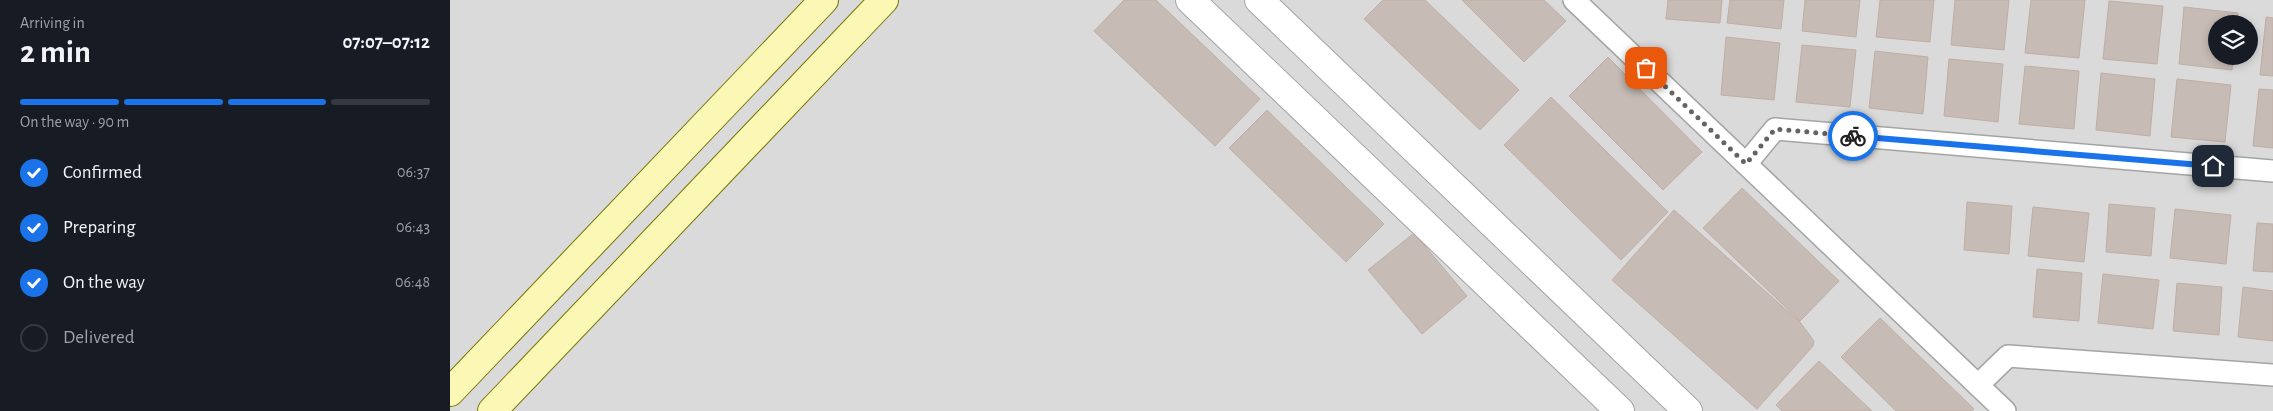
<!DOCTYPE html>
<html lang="en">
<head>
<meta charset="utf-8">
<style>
	body { margin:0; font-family:"Alegreya Sans",sans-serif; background:#242831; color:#f1f3f6; height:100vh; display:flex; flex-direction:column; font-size:19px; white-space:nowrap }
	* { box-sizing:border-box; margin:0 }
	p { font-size:16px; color:#9ea1a6 }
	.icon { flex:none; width:28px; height:28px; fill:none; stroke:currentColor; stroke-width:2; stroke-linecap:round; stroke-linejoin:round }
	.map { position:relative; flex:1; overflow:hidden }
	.side { display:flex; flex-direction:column; background:#171b24; width:450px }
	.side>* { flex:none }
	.tools { position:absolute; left:1758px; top:15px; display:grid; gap:10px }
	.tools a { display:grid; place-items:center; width:50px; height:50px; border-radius:50%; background:#171b24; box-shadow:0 2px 8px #0003; font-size:25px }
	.pin { position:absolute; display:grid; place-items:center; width:42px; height:42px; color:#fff; margin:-21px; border-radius:10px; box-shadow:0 2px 8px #0006 }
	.courier { position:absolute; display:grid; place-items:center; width:50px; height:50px; margin:-25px; border:4px solid #1a73e8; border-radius:50%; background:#fff; color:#222; box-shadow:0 1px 6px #0007 }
	.head em { font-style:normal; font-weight:700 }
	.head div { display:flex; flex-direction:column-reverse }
	.head { display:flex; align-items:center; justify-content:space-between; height:85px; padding:0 20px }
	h1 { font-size:32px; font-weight:700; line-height:38px }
	.bar { display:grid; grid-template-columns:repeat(4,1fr); gap:8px 5px; align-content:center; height:60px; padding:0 20px }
	.bar i { height:6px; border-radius:4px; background:#363941 }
	.bar .current { background:#1a73e8 }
	.bar p { grid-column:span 4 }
	ol { padding:0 20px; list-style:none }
	li { display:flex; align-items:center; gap:15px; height:55px }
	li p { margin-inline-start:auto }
	li .icon { padding:5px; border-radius:50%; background:#1a73e8; color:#fff; stroke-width:4 }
	li:last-child { color:#9ea1a6 }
	li i { width:28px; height:28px; border:2px solid #363941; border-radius:50% }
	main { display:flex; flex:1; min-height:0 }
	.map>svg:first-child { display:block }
	.residential { fill:#dbdada; fill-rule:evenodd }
	.building { fill:#c6bbb5; stroke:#c0aea4 }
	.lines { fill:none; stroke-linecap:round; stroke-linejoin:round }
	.minor-casing { stroke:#a4a4a4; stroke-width:24 }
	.tertiary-casing { stroke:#a4a4a4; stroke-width:30 }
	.secondary-casing { stroke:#767602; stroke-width:30 }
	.minor { stroke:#fff; stroke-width:21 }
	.tertiary { stroke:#fff; stroke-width:28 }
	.secondary { stroke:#fbf7b4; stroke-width:28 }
	.done { stroke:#666462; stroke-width:5; stroke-dasharray:0 9 }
	.route { stroke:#1a73e8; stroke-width:6 }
</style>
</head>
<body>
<main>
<section class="side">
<div class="head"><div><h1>2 min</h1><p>Arriving in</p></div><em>07:07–07:12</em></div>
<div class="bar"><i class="current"></i><i class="current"></i><i class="current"></i><i></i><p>On the way · 90 m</p></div>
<ol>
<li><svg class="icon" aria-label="check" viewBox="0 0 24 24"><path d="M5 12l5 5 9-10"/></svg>Confirmed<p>06:37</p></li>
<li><svg class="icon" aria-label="check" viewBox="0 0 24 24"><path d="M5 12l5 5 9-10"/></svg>Preparing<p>06:43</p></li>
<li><svg class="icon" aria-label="check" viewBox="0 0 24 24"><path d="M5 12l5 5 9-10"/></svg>On the way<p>06:48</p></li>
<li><i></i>Delivered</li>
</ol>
</section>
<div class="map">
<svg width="1823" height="411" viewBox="0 0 1823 411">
	<rect width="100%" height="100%" fill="#eee9e2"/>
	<!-- residential -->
	<path class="residential" d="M0,0H1823V411H0ZM1766,24H1799V56H1766Z"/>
	<!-- building -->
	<g class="building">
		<polygon points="674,0 706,0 810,99 765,146 644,31"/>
		<polygon points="933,0 975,0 1069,90 1030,130 914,19"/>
		<polygon points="1012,0 1094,0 1116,21 1074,62"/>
		<polygon points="1218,0 1272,0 1270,23 1216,19"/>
		<polygon points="1280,0 1334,0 1331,29 1277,23"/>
		<polygon points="1355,0 1410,0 1406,37 1352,31"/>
		<polygon points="1430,0 1484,0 1480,42 1426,37"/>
		<polygon points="1505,0 1559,0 1554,50 1501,45"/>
		<polygon points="1581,0 1635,0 1629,58 1575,53"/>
		<polygon points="1659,1 1713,6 1707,64 1653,59"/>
		<polygon points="1734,7 1788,13 1787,24 1766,24 1766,56 1784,56 1782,70 1729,64"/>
		<polygon points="1816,17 1823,18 1823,76 1810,75"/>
		<polygon points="1276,37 1330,43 1324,100 1271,95"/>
		<polygon points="1352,45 1406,50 1400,107 1346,102"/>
		<polygon points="1425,51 1478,57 1473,114 1419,108"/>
		<polygon points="1158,57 1252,152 1213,190 1119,96"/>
		<polygon points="1499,59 1553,64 1548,122 1494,116"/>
		<polygon points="1575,66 1629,71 1624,129 1569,124"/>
		<polygon points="1651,73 1705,79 1700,136 1646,130"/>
		<polygon points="1727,79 1781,85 1775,142 1721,137"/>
		<polygon points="1809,89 1823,90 1823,148 1803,146"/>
		<polygon points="1101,97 1218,212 1171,260 1054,145"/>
		<polygon points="817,110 934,224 896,262 779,148"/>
		<polygon points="1292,188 1389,281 1350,321 1253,228"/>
		<polygon points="1517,202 1562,206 1559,254 1514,250"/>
		<polygon points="1659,204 1705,208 1701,256 1656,252"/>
		<polygon points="1583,207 1639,213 1634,262 1578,256"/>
		<polygon points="1725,209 1781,215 1776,264 1720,258"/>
		<polygon points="1224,210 1350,322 1364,341 1363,346 1307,409 1162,280"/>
		<polygon points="1807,223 1823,224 1823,272 1803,271"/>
		<polygon points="964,233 1017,296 972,334 918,270"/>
		<polygon points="1587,269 1632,273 1629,321 1583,317"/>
		<polygon points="1653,274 1709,280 1703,329 1648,323"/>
		<polygon points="1727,283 1772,287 1769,335 1723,331"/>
		<polygon points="1793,287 1823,291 1823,341 1788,337"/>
		<polygon points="1430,318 1524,409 1522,411 1446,411 1391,357"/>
		<polygon points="1369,361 1422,411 1332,411 1326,405"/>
	</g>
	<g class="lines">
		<defs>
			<g id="minor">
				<polyline points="1124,0 1555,411"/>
				<polyline points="1296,164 1325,129 1823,171"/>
				<polyline points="1528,385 1558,356 1823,375"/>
			</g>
			<g id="tertiary">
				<polyline points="740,0 1170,411"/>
				<polyline points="809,0 1238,411"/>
			</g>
			<g id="secondary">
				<polyline points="0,392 374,0"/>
				<polyline points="42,411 434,0"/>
			</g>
		</defs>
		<!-- minor casing -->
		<use href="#minor" class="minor-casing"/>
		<!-- tertiary casing -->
		<use href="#tertiary" class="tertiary-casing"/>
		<!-- secondary casing -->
		<use href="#secondary" class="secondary-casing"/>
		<!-- minor -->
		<use href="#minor" class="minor"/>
		<!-- tertiary -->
		<use href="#tertiary" class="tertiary"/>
		<!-- secondary -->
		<use href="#secondary" class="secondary"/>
	</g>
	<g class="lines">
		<!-- done -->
		<polyline class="done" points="1196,68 1296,164 1325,129 1403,136"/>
		<!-- route -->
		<polyline class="route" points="1403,136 1763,166"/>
	</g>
</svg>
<div class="tools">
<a><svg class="icon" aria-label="layers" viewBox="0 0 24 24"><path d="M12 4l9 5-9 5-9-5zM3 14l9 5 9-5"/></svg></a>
</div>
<div class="pin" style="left:1196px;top:68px;background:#ea580c"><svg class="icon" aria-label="bag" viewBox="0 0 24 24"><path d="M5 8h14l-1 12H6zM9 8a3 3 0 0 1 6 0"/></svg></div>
<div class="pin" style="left:1763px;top:166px;background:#1f2937"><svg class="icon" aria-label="home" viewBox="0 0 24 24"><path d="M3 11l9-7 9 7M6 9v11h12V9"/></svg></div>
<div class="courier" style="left:1403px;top:136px"><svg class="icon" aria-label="bike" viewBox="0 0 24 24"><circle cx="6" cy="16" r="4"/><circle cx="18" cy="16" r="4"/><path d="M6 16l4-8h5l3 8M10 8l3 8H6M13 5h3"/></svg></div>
</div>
</main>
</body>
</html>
